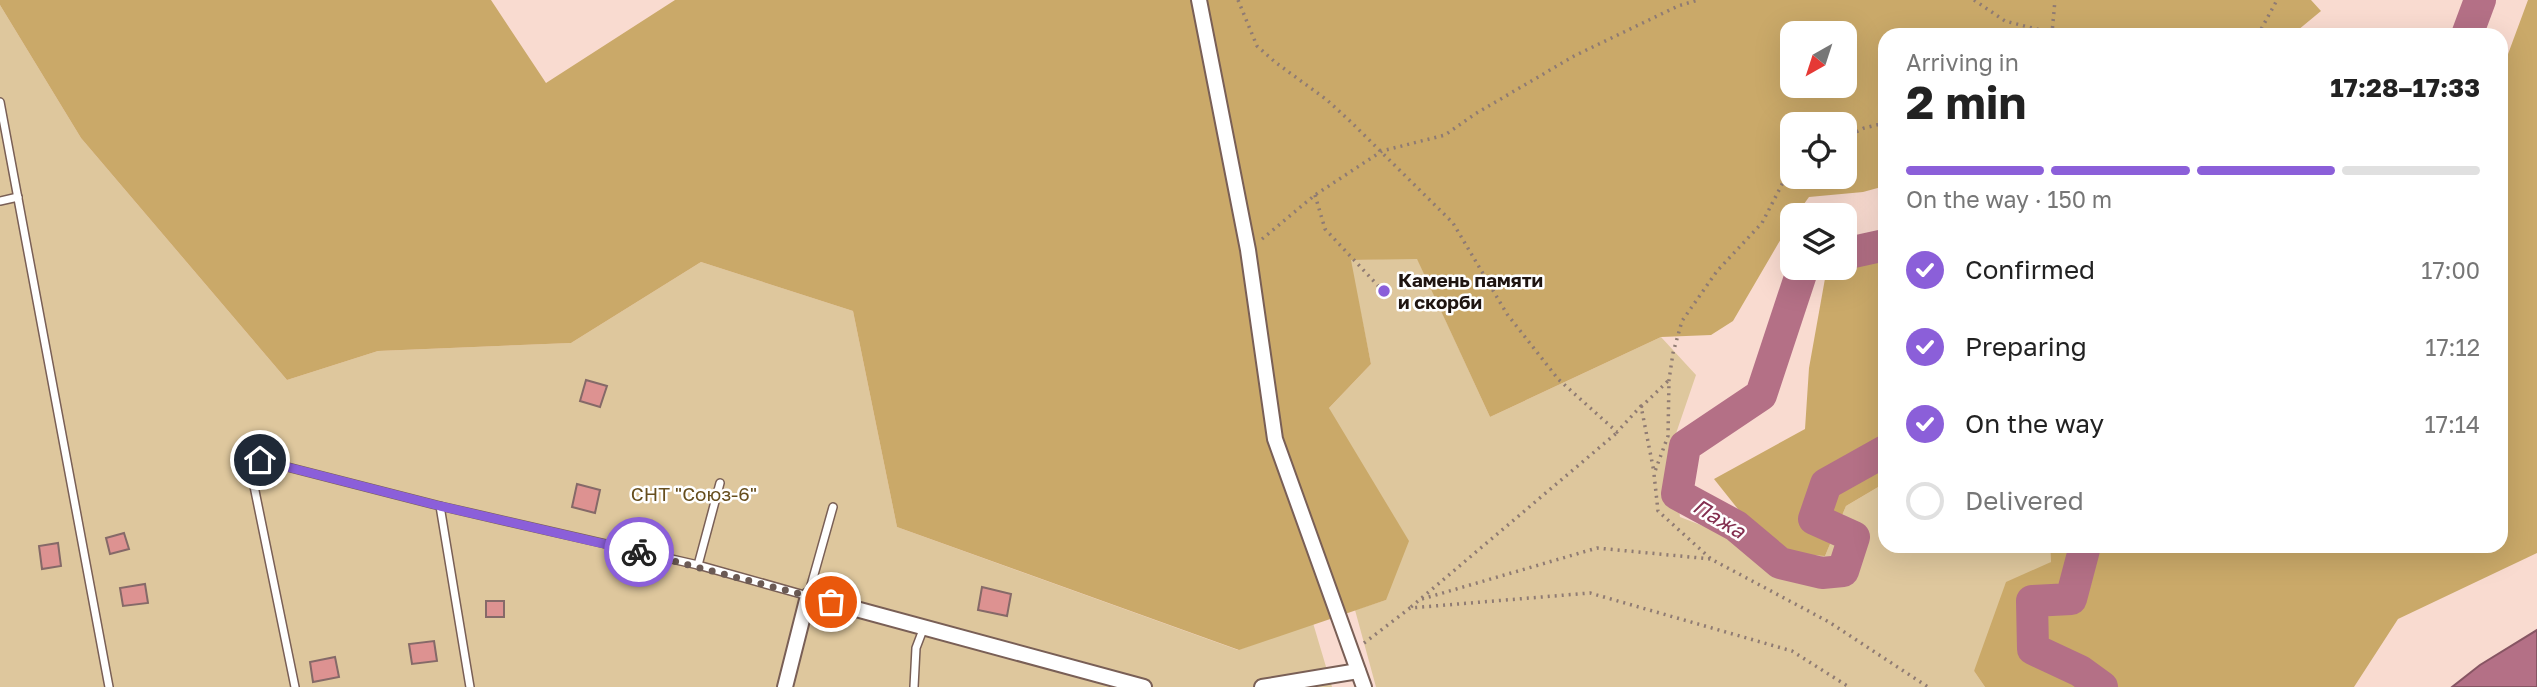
<!DOCTYPE html>
<html lang="en">
<head>
<meta charset="utf-8">
<style>
	body { margin:0; font-family:"Golos Text",sans-serif; background:#f6f6f6; color:#222; height:100vh; display:flex; flex-direction:column; font-size:26px; white-space:nowrap }
	* { box-sizing:border-box; margin:0 }
	p { font-size:23px; color:#767676 }
	.icon { flex:none; width:38px; height:38px; fill:none; stroke:currentColor; stroke-width:2; stroke-linecap:round; stroke-linejoin:round }
	.map { position:relative; flex:1; overflow:hidden }
	.details { position:absolute; left:1878px; top:28px; width:630px; height:525px; display:flex; flex-direction:column; background:#fff; border-radius:21px; box-shadow:0 7px 28px #0002 }
	.details>* { flex:none }
	.needle { width:46px; rotate:219deg }
	.tools { position:absolute; left:1780px; top:21px; display:grid; gap:14px }
	.tools a { display:grid; place-items:center; width:77px; height:77px; border-radius:14px; background:#fff; box-shadow:0 7px 28px #0002; font-size:35px }
	.pin { position:absolute; display:grid; place-items:center; width:60px; height:60px; color:#fff; margin:-30px; border:4px solid #fff; border-radius:50%; box-shadow:0 2px 7px #0007 }
	.courier { position:absolute; display:grid; place-items:center; width:70px; height:70px; margin:-35px; border:5px solid #8b5fd9; border-radius:50%; background:#fff; color:#222; box-shadow:0 2px 9px #0007 }
	.summary em { font-style:normal; font-weight:700 }
	.summary div { display:flex; flex-direction:column-reverse }
	.summary { display:flex; align-items:center; justify-content:space-between; height:119px; padding:0 28px }
	h1 { font-size:46px; font-weight:700; line-height:52px }
	.bar { display:grid; grid-template-columns:repeat(4,1fr); gap:10px 7px; align-content:center; height:84px; padding:0 28px }
	.bar i { height:9px; border-radius:5px; background:#e0e0e0 }
	.bar .active { background:#8b5fd9 }
	.bar p { grid-column:span 4 }
	ol { padding:0 28px; list-style:none }
	li { display:flex; align-items:center; gap:21px; height:77px }
	li p { margin-inline-start:auto }
	li .icon { padding:7px; border-radius:50%; background:#8b5fd9; color:#fff; stroke-width:4 }
	li:last-child { color:#767676 }
	li i { width:38px; height:38px; border:4px solid #e0e0e0; border-radius:50% }
	.map>svg:first-child { display:block }
	.green { fill:#dec79d }
	.forest { fill:#caa969; fill-rule:evenodd }
	.water { fill:#b47086; stroke:#875563; stroke-width:2 }
	.lines { fill:none; stroke-linecap:round; stroke-linejoin:round }
	.river { stroke:#b47086; stroke-width:32 }
	.building { fill:#dd9291; stroke:#856968; stroke-width:2 }
	.service-casing { stroke:#795f56; stroke-width:10 }
	.minor-casing { stroke:#795f56; stroke-width:18 }
	.path { stroke:#8f7b73; stroke-width:3.5; stroke-dasharray:2 5; stroke-linecap:butt }
	.service { stroke:#fff; stroke-width:7 }
	.minor { stroke:#fff; stroke-width:14 }
	.done { stroke:#6b5a54; stroke-width:7; stroke-dasharray:0 12.6 }
	.route { stroke:#8b5fd9; stroke-width:9 }
	.poi-dot { fill:#8b5fd9; stroke:#fff; stroke-width:2.5 }
	.labels { text-anchor:middle; stroke-width:5; stroke-linejoin:round; paint-order:stroke }
	.poi-label { font-size:19px; font-weight:bold; fill:#1f1511; stroke:#fff; text-anchor:start }
	.park-label { font-size:19px; fill:#664e1e; stroke:#fff }
	.water-label { font-size:21px; font-style:italic; fill:#832e4f; stroke:#fff }
</style>
</head>
<body>
<div class="map">
<svg width="2537" height="687" viewBox="0 0 2537 687">
	<rect width="100%" height="100%" fill="#f9dbd0"/>
	<!-- green -->
	<g class="green">
		<polygon points="0,5 81,138 287,380 378,351 571,343 701,262 853,311 897,527 1238,650 1313,623 1332,687 0,687"/>
		<polygon points="1417,258 1490,417 1661,337 1696,375 1670,451 1680,517 1773,553 1825,556 1846,506 1885,483 1885,546 2050,546 2051,562 1974,671 1985,687 1376,687 1355,610 1386,600 1329,408 1371,364 1350,260"/>
	</g>
	<!-- forest -->
	<g class="forest">
		<path d="M0,0H491L546,83L675,0H2311L2321,11L2292,35H1885V186L1863,192L1809,197L1796,215H1792V220L1733,321L1711,335L1661,337L1490,417L1417,259L1351,260L1371,364L1329,408L1409,541L1386,600L1239,650L897,527L853,311L701,262L571,343L378,351L287,380L81,138L0,5ZM1792,33H1844V86H1792ZM1792,124H1844V177H1792Z"/>
		<polygon points="2528,0 2537,0 2537,553 2398,619 2354,687 1985,687 1974,671 2006,582 2051,562 2050,546 2501,546 2501,73"/>
		<polygon points="1885,260 1885,483 1846,506 1825,556 1773,553 1714,479 1805,429 1809,368 1826,273"/>
	</g>
	<!-- water -->
	<polygon class="water" points="2537,630 2537,687 2452,687 2480,665"/>
	<g class="lines">
		<!-- river -->
		<g class="river">
			<polyline points="2467,35 2480,0"/>
			<polyline points="1844,254 1885,245"/>
			<polyline points="1803,268 1761,395 1685,446 1677,494 1736,526 1780,563 1822,573 1843,571 1854,537 1814,519 1826,484 1885,451"/>
			<polyline points="2085,546 2071,599 2032,601 2033,649 2080,671 2102,687"/>
		</g>
	</g>
	<!-- building -->
	<g class="building">
		<polygon points="586,380 607,386 600,407 580,401"/>
		<polygon points="577,484 600,490 595,513 572,507"/>
		<polygon points="124,533 129,549 110,554 106,538"/>
		<polygon points="58,543 61,566 42,569 39,546"/>
		<polygon points="145,584 148,603 123,606 120,588"/>
		<polygon points="982,587 1011,594 1007,616 978,610"/>
		<rect x="486" y="601" width="18" height="16"/>
		<polygon points="434,641 437,661 412,664 409,644"/>
		<polygon points="335,657 339,677 313,682 310,662"/>
	</g>
	<g class="lines">
		<defs>
			<g id="service">
				<polyline points="0,102 109,687"/>
				<polyline points="0,201 18,197"/>
				<polyline points="440,506 470,687"/>
				<polyline points="698,565 720,483"/>
				<polyline points="295,687 254,486 260,460 440,506 698,565 808,596 833,507"/>
				<polyline points="914,687 916,648 924,627"/>
			</g>
			<g id="minor">
				<polyline points="1199,0 1248,250 1275,439 1364,687"/>
				<polyline points="785,687 808,596 1144,687"/>
				<polyline points="1262,687 1358,671"/>
			</g>
		</defs>
		<!-- service casing -->
		<use href="#service" class="service-casing"/>
		<!-- minor casing -->
		<use href="#minor" class="minor-casing"/>
		<!-- path -->
		<g class="path">
			<polyline points="1238,0 1257,46 1275,62 1327,100 1351,122 1453,223 1507,314 1558,379 1617,432 1641,406 1654,472"/>
			<polyline points="1974,0 2005,21 2052,33 2055,0"/>
			<polyline points="2258,35 2277,0"/>
			<polyline points="1844,138 1864,128 1885,123"/>
			<polyline points="1792,165 1762,223 1717,271 1682,321 1673,353 1669,380 1668,436 1654,474 1658,511 1711,559 1829,622 1928,687"/>
			<polyline points="1315,195 1325,229 1383,291"/>
			<polyline points="1262,239 1315,195 1382,151 1445,135 1475,114 1574,56 1678,6 1698,0"/>
			<polyline points="1641,407 1669,380"/>
			<polyline points="1422,599 1597,548 1711,559"/>
			<polyline points="1411,607 1619,431"/>
			<polyline points="1364,643 1410,608 1590,593 1792,651 1849,687"/>
		</g>
		<!-- service -->
		<use href="#service" class="service"/>
		<!-- minor -->
		<use href="#minor" class="minor"/>
	</g>
	<g class="lines">
		<!-- done -->
		<polyline class="done" points="639,552 831,602"/>
		<!-- route -->
		<polyline class="route" points="260,460 440,506 639,552"/>
	</g>
	<!-- markers -->
	<circle class="poi-dot" cx="1384" cy="291" r="7"/>
	<g class="labels">
		<!-- poi labels -->
		<g class="poi-label">
			<text x="1398" y="287">Камень памяти<tspan x="1398" dy="22">и скорби</tspan></text>
		</g>
		<!-- park labels -->
		<g class="park-label">
			<text x="694" y="501">СНТ "Союз-6"</text>
		</g>
		<!-- water labels -->
		<g class="water-label">
			<text transform="translate(1719 519) rotate(31)" y="7">Пажа</text>
		</g>
	</g>
</svg>
<div class="tools">
<a><svg class="needle" viewBox="-14 -14 28 28"><path d="M0-13l5 13h-10z" fill="#e53935"/><path d="M0 13l5-13h-10z" fill="#767676"/></svg></a>
<a><svg class="icon" aria-label="locate" viewBox="0 0 24 24"><circle cx="12" cy="12" r="6"/><path d="M12 2v4M12 18v4M2 12h4M18 12h4"/></svg></a>
<a><svg class="icon" aria-label="layers" viewBox="0 0 24 24"><path d="M12 4l9 5-9 5-9-5zM3 14l9 5 9-5"/></svg></a>
</div>
<div class="pin" style="left:831px;top:602px;background:#ea580c"><svg class="icon" aria-label="bag" viewBox="0 0 24 24"><path d="M5 8h14l-1 12H6zM9 8a3 3 0 0 1 6 0"/></svg></div>
<div class="pin" style="left:260px;top:460px;background:#1f2937"><svg class="icon" aria-label="home" viewBox="0 0 24 24"><path d="M3 11l9-7 9 7M6 9v11h12V9"/></svg></div>
<div class="courier" style="left:639px;top:552px"><svg class="icon" aria-label="bike" viewBox="0 0 24 24"><circle cx="6" cy="16" r="4"/><circle cx="18" cy="16" r="4"/><path d="M6 16l4-8h5l3 8M10 8l3 8H6M13 5h3"/></svg></div>
<section class="details">
<div class="summary"><div><h1>2 min</h1><p>Arriving in</p></div><em>17:28–17:33</em></div>
<div class="bar"><i class="active"></i><i class="active"></i><i class="active"></i><i></i><p>On the way · 150 m</p></div>
<ol>
<li><svg class="icon" aria-label="check" viewBox="0 0 24 24"><path d="M5 12l5 5 9-10"/></svg>Confirmed<p>17:00</p></li>
<li><svg class="icon" aria-label="check" viewBox="0 0 24 24"><path d="M5 12l5 5 9-10"/></svg>Preparing<p>17:12</p></li>
<li><svg class="icon" aria-label="check" viewBox="0 0 24 24"><path d="M5 12l5 5 9-10"/></svg>On the way<p>17:14</p></li>
<li><i></i>Delivered</li>
</ol>
</section>
</div>
</body>
</html>
